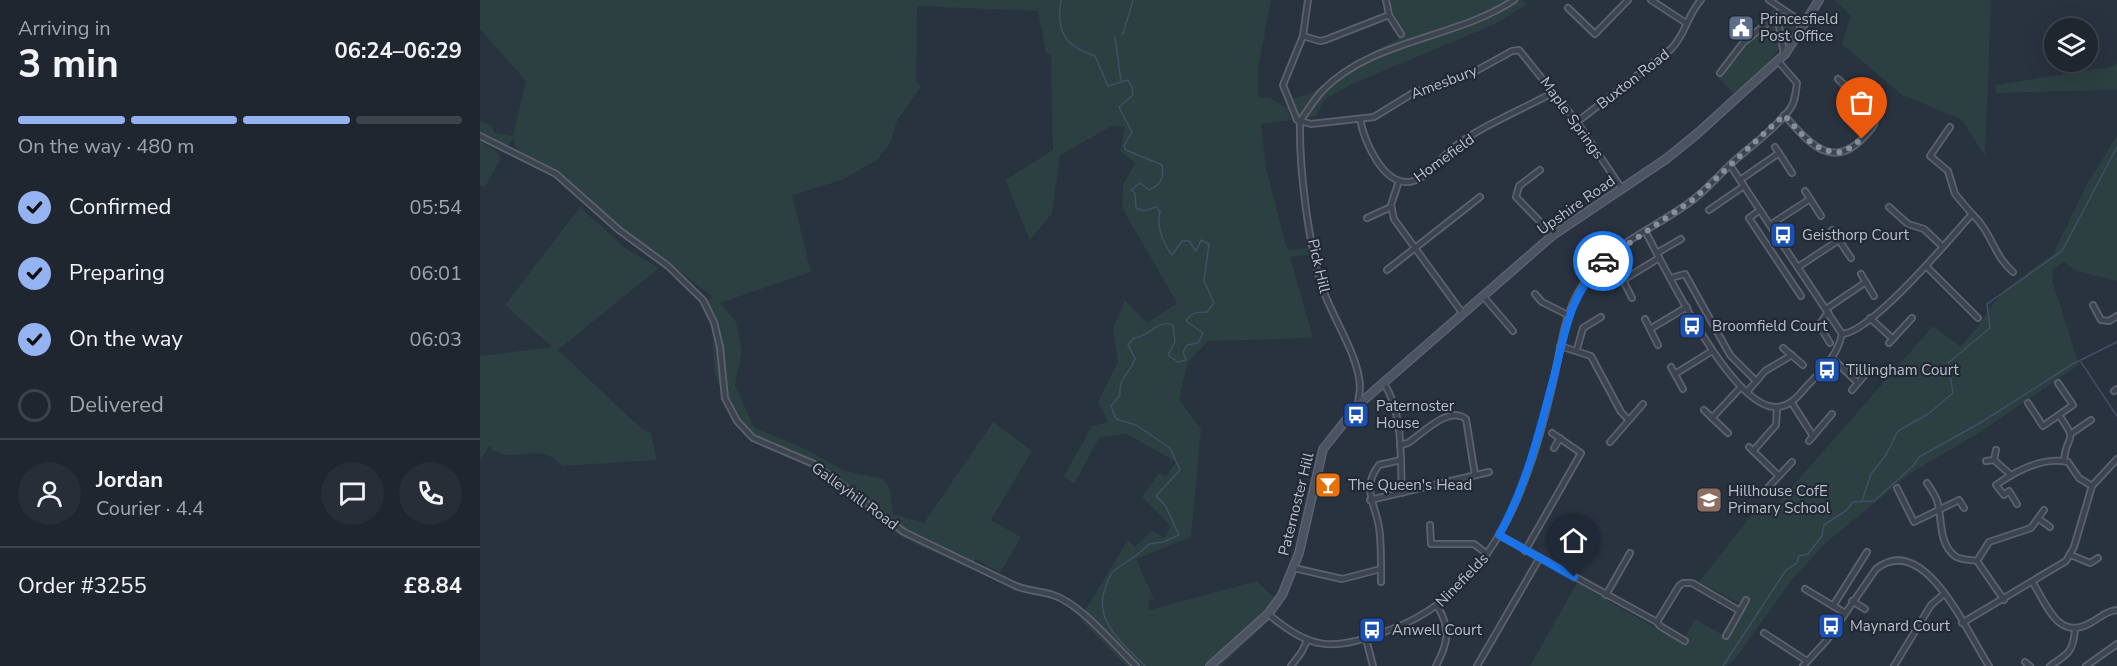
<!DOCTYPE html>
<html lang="en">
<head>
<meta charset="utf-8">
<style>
	body { margin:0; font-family:"Nunito Sans",sans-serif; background:#272e37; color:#f1f3f6; height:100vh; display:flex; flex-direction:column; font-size:22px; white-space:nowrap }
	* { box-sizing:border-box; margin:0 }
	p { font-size:20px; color:#a1a5aa }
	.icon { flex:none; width:33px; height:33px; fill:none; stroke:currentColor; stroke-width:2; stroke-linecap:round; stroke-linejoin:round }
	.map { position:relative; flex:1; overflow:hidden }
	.panel { display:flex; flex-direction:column; background:#1f262f; width:480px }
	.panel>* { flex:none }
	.buttons { position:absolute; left:1564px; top:18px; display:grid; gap:12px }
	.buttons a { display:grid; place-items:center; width:54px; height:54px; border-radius:50%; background:#1f262f; box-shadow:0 6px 24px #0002,0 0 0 2px #3c434b; font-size:30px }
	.pin { position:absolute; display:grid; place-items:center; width:51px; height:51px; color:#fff; margin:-62px -26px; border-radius:50% 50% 50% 0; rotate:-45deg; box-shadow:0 0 6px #0007 }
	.pin .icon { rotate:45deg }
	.courier { position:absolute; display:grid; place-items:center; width:60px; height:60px; margin:-30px; border:4px solid #1a73e8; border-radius:50%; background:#fff; color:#222; box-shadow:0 2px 8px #0007 }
	.head em { font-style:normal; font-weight:700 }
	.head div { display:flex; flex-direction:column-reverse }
	.head { display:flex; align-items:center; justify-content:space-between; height:102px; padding:0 18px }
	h1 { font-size:39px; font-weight:700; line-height:45px }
	.bar { display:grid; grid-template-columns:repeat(4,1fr); gap:9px 6px; align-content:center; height:72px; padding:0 18px }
	.bar i { height:8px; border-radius:4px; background:#3c434b }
	.bar .active { background:#95b2f1 }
	.bar p { grid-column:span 4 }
	.line { display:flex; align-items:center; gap:15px; padding:0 18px; border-top:2px solid #3c434b }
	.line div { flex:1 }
	.round { display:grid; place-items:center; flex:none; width:63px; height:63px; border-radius:32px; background:#272e37 }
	ol { padding:0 18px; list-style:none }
	li { display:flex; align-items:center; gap:18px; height:66px }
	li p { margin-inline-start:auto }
	li .icon { padding:6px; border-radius:50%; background:#95b2f1; color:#111; stroke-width:4 }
	li:last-child { color:#a1a5aa }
	li i { width:33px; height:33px; border:3px solid #3c434b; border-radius:50% }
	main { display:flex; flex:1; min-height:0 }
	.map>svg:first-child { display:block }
	.green { fill:#2c3f41 }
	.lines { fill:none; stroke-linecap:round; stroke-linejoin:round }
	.stream { stroke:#414f67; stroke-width:1.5 }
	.street-casing { stroke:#5b626d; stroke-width:8 }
	.secondary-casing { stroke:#5b626d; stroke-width:10 }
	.street { stroke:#3d4450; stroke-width:4.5 }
	.secondary { stroke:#4c5362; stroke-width:7 }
	.done { stroke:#878e99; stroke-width:6; stroke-dasharray:0 10.8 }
	.route { stroke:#1a73e8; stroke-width:8 }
	.labels { text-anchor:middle; stroke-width:4.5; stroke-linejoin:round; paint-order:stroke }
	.poi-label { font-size:15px; fill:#babfca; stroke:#222935; text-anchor:start }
	.street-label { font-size:15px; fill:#babfca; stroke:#222935 }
</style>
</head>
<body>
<main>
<section class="panel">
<div class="head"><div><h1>3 min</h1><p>Arriving in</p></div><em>06:24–06:29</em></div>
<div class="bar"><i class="active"></i><i class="active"></i><i class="active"></i><i></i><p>On the way · 480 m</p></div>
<ol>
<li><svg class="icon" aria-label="check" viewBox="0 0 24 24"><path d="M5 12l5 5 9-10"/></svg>Confirmed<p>05:54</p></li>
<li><svg class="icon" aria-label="check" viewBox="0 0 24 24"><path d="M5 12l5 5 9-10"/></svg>Preparing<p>06:01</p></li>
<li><svg class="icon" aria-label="check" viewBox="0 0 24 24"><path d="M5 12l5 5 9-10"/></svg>On the way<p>06:03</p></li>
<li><i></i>Delivered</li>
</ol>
<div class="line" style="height:108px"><a class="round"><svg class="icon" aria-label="person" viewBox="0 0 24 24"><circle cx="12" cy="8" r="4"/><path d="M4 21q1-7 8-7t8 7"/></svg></a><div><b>Jordan</b><p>Courier · 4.4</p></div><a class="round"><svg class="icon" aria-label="chat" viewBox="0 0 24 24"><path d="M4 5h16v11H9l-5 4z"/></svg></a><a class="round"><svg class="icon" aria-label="phone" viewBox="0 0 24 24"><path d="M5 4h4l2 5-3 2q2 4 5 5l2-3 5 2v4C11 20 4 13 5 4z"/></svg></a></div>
<div class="line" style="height:78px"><div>Order #3255</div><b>£8.84</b></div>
</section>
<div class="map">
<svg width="1637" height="666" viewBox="0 0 1637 666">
	<rect width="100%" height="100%" fill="#29323f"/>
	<!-- green -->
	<g class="green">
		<polygon points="0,0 791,0 778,69 778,97 790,98 807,108 811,120 781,124 786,168 806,245 809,250 829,248 831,254 810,257 833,338 728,341 708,362 699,400 721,429 711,537 656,559 674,599 668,601 669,610 777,581 802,605 792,618 741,666 646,666 600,619 648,540 655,547 672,530 684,538 691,526 662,497 679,473 686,476 696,462 647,434 620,437 594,484 584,476 612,426 628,422 618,402 638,362 633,328 645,300 667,323 697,303 642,208 643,185 655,163 640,151 645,127 632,126 580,155 572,213 550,240 525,180 573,150 571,55 566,53 558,11 437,6 436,81 441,87 417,121 411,141 398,159 362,180 312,195 331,272 240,303 256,322 262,351 255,385 274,427 327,450 365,471 403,479 410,490 413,514 444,523 513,422 552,451 511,520 541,537 520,573 496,559 489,568 427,540 405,526 383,501 337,471 270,439 250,399 240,387 234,371 232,329 220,305 232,297 182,257 153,241 82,174 37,150 33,138 27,148 0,136 0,121 11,125 15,133 33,136 46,81 0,29"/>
		<polygon points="911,0 1042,0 1047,4 1015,24 870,85 844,100 836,116 817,120 807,100 830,94 870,65 926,34 911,9"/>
		<polygon points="1354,0 1511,0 1505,156 1482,120 1421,94 1362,44 1371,16"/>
		<polygon points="1296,7 1322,22 1257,98 1237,76 1249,53"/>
		<polygon points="1637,63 1637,90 1516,93 1515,85 1630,67"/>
		<polygon points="1637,135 1637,281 1596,271 1584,262 1572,270 1573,283 1599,365 1499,433 1432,472 1347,542 1313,578 1256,658 1247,666 1050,666 1097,583 1197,640 1202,642 1215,619 1241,634 1261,604 1219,582 1277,508 1290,512 1453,326 1481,347 1508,312 1511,314 1508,310 1527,288 1573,254 1606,186"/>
		<polygon points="0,141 17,152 21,158 5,187 0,185"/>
		<path d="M100,207L145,248L179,268L78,350L163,430L171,433L177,460L82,466C59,438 29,469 9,446L0,461V356L72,347L25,305Z"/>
	</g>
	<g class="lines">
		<!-- stream -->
		<g class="stream">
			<path d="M581,0C576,31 584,46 615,56L628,86L648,80L652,87L653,95L639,107L652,132L644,146L646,150L682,165C684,178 681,185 669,190L660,183L651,190L655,193L656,208L664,211L676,207L680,211C676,226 683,243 692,255L702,241H709L716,251L721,240L729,244L724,281L734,303L727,312C718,312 711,312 706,321L723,333L718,343L707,345L703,352L706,360L698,362L688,355L695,342L693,325C677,319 671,336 654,338L648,345L655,358C651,372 638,378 640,395L631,406L636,419L656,425L690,448L700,470L676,496L685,505L699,535L683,542L669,544C656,558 649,559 636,569C630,573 627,582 625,589C613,621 644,645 665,666"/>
			<polyline points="643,34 653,0"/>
			<polyline points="635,37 641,81"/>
			<polyline points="1601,362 1637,416"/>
			<polyline points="1382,501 1391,474 1406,455 1418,431 1448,414 1473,393 1468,363 1510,328 1507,304 1582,251 1637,147"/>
			<polyline points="1243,666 1306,570 1317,563 1319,556 1328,554 1342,536 1344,525 1367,510 1373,502 1394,501 1433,466 1439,457 1500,423 1591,365 1637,342"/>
		</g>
		<defs>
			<g id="street">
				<polyline points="828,0 823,36 803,85 817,120 831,124 894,117 933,93 994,72 1032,51 1039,50 1097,122 1142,189"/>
				<polyline points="906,0 909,15"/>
				<polyline points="1171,0 1206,23"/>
				<polyline points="1289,0 1325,24"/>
				<polyline points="1088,8 1115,34 1148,0"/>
				<polyline points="1297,15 1304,54"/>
				<polyline points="823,36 840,41 845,40 909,15 921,34"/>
				<polyline points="1240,73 1263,43 1303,10"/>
				<path d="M1304,115C1327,140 1351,172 1383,138C1390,131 1396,125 1396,114L1358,79"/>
				<path d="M880,119C884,140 901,181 926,182C945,183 959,159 973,148C999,127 1043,109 1074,92"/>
				<path d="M1097,122L1191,49C1205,36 1207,15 1221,0"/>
				<polyline points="1470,127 1450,156 1468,171 1475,194 1492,214"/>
				<path d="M0,136L76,174L139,230L188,266L223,300L234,322L240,347L245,398L257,421L273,438L334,464L424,532L536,586C548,591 561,591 573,595C601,604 634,645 656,666"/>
				<polyline points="1295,147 1312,173"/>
				<polyline points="1060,170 1039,186 1036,197 1073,235"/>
				<polyline points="1260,180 1299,153"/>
				<polyline points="919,181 911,205 914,219 983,314"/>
				<polyline points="1325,191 1341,216"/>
				<polyline points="1409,207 1428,224 1444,229 1463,247"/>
				<polyline points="1229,210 1264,186"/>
				<polyline points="1280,210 1269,218 1321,296"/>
				<polyline points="887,218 911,207"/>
				<polyline points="1290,225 1330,199"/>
				<polyline points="1352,230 1371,258"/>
				<path d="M1165,231C1185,267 1252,410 1297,407C1311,406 1318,396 1326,387C1342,370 1357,357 1362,334L1250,165"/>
				<polyline points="1177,253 1201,239"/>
				<polyline points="1446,266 1498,318"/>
				<polyline points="1318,267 1359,240"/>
				<polyline points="907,270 1000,197"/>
				<polyline points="1138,270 1152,298"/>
				<polyline points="1381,274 1394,296"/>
				<polyline points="1191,278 1205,274 1250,355 1276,381"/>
				<polyline points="1143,280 1179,258"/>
				<polyline points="1055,294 1062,302 1088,315"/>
				<polyline points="1003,296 1033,331"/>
				<polyline points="1613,305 1621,320 1629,321 1637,316"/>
				<polyline points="1346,309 1386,282"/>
				<polyline points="1348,312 1339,325 1350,343"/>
				<polyline points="1390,318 1413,339"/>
				<polyline points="1165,319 1178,345"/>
				<polyline points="1170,329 1207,307"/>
				<path d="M1362,334C1392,332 1469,240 1492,214C1512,232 1513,255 1533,272"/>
				<polyline points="1409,343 1432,318"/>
				<polyline points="1080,346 1111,356 1141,412 1149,420"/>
				<polyline points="1303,348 1323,365"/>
				<polyline points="1097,349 1103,328 1121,317"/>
				<polyline points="1352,358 1378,383"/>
				<polyline points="1191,367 1203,389"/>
				<polyline points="1195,374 1232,351"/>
				<path d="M904,383C924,416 920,455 922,493"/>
				<polyline points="1372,390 1389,370"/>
				<polyline points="1634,391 1637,389"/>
				<polyline points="1267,392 1285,371 1312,355"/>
				<polyline points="1312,403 1333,436"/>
				<polyline points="1548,403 1563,426 1593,405 1578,383"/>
				<path d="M878,405C878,399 880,393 880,387C879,355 851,316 841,284C828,239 819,168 820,121C827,111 834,100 842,91C892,39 976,39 1034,0"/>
				<polyline points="1224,410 1248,433"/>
				<path d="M1579,415C1600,445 1586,432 1584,461"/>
				<polyline points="1232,418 1261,387"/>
				<polyline points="1592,433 1611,420"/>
				<polyline points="1329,441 1352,414"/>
				<polyline points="1130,442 1163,404"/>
				<path d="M920,445L928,443C943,433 969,405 986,419L995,475"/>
				<polyline points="1269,447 1299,476"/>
				<polyline points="1074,448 1080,438"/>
				<polyline points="1273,451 1296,425 1297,407"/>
				<polyline points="1514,460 1516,450"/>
				<polyline points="1506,461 1514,460 1531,475"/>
				<path d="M1447,483C1451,489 1457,497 1458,504C1462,521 1459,544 1475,556C1482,561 1490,559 1497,561L1524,600"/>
				<polyline points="1417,488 1434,522 1479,500 1484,508"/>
				<polyline points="1283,493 1312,462"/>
				<polyline points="890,500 1009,472"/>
				<path d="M1537,504L1529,491L1524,495L1516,485C1536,471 1563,456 1588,462L1599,478L1612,486"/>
				<polyline points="1559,519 1570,527"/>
				<polyline points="950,525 951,544 994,544 1007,554"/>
				<polyline points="1019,535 1177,622 1199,586 1203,583 1212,583 1260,611 1246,636"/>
				<polyline points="1045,551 1101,453 1072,433"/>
				<polyline points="1591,555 1610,563 1618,558"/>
				<polyline points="1497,561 1509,542 1551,528 1564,510"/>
				<path d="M814,568L862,579L901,569C901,555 901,540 899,527C895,503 881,488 899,465L921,460"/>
				<polyline points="901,569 901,582"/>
				<path d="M1553,583C1568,607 1579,642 1612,622C1621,617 1626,611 1637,610"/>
				<polyline points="1325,589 1365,613"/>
				<polyline points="1126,595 1150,553"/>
				<polyline points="1372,601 1385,609"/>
				<polyline points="1353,606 1387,552"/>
				<polyline points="1260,611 1266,600"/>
				<path d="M788,614C832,650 851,651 904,632C1017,594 1051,479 1075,374C1082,339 1086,305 1109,276C1136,241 1180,226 1214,199C1228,188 1240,174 1253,162C1272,145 1295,129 1310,109C1315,102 1316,92 1317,83L1298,61"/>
				<polyline points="1177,622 1180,626 1205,641"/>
				<polyline points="1482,623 1586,561 1594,547 1612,486 1637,459"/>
				<polyline points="1284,633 1327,661"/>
				<polyline points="886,639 893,666"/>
				<polyline points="1545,662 1550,666"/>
				<polyline points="811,666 821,653 827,641"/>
				<path d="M956,666C968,643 971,630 958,607"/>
				<polyline points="997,666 1059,559"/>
				<path d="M1323,666L1347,640L1396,569C1445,530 1488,635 1509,666"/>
				<polyline points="1414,666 1451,605 1464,594"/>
				<path d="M1570,666C1588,654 1593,652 1595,630"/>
				<polyline points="1606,666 1637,644"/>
			</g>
			<polyline id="secondary" points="730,666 788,614 802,595 819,553 843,449 878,405 1073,235 1186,159 1218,133 1305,54 1339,0"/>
		</defs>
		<!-- street casing -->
		<use href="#street" class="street-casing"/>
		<!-- secondary casing -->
		<use href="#secondary" class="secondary-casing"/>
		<!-- street -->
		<use href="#street" class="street"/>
		<!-- secondary -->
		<use href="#secondary" class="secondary"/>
	</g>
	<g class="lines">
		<!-- done -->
		<path class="done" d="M1123,261L1214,199L1304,115C1322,134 1336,155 1364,152L1382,139"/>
		<!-- route -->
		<path class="route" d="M1094,577L1019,535C1046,486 1059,434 1073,380C1086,331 1087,300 1123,261"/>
	</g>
	<!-- icons -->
	<defs>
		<symbol id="civic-square" viewBox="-11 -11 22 22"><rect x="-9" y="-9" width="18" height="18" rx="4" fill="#5c6f8a" stroke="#222935"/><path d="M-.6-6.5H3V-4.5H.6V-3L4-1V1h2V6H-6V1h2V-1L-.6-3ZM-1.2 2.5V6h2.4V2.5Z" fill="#fff"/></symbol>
		<symbol id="bus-square" viewBox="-11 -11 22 22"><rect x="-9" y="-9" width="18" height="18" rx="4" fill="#1a4fb4" stroke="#222935"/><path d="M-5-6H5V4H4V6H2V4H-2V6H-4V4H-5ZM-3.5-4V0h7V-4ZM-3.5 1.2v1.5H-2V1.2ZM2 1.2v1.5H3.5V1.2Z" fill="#fff"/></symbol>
		<symbol id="bar-square" viewBox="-11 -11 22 22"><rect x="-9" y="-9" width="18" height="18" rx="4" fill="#e8710a" stroke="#222935"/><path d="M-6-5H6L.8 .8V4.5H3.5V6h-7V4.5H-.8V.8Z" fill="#fff"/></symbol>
		<symbol id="school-square" viewBox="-11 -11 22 22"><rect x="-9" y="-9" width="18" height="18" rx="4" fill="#8d6e63" stroke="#222935"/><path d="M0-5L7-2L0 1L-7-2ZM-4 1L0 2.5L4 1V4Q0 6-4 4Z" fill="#fff"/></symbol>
	</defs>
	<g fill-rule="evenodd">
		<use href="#civic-square" x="1246" y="13" width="30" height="30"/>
		<use href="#bus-square" x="1288" y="220" width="30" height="30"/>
		<use href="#bus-square" x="1197" y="311" width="30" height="30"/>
		<use href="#bus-square" x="1332" y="355" width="30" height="30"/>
		<use href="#bus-square" x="861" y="400" width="30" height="30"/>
		<use href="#bar-square" x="833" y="470" width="30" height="30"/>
		<use href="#school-square" x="1214" y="485" width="30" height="30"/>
		<use href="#bus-square" x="1336" y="611" width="30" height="30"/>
		<use href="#bus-square" x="877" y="615" width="30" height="30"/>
	</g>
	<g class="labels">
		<!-- poi labels -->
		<g class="poi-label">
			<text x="1280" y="24">Princesfield<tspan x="1280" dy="17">Post Office</tspan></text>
			<text x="1322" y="240">Geisthorp Court</text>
			<text x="1232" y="331">Broomfield Court</text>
			<text x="1366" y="375">Tillingham Court</text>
			<text x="896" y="411">Paternoster<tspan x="896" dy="17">House</tspan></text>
			<text x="868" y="490">The Queen's Head</text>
			<text x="1248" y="496">Hillhouse CofE<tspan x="1248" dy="17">Primary School</tspan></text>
			<text x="1370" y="631">Maynard Court</text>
			<text x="912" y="635">Anwell Court</text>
		</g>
		<!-- street labels -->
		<g class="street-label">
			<text transform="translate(1153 79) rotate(-38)" y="5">Buxton Road</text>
			<text transform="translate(964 82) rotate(-21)" y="5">Amesbury</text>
			<text transform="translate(1092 118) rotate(54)" y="5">Maple Springs</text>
			<text transform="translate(964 158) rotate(-36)" y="5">Homefield</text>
			<text transform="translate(1096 205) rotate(-35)" y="5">Upshire Road</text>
			<text transform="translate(839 266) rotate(77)" y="5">Pick Hill</text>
			<text transform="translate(375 496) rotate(36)" y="5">Galleyhill Road</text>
			<text transform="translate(816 504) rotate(-76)" y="5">Paternoster Hill</text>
			<text transform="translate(982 580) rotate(-46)" y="5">Ninefields</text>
		</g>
	</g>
</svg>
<div class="buttons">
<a><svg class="icon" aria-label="layers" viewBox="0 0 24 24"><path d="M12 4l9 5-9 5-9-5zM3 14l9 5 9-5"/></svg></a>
</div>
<div class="pin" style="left:1382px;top:139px;background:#ea580c"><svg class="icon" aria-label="bag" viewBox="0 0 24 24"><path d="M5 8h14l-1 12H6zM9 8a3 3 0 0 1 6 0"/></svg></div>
<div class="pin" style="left:1094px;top:577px;background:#1f2937"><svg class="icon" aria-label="home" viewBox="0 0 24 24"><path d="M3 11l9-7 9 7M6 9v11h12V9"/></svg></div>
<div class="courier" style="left:1123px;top:261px"><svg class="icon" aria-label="car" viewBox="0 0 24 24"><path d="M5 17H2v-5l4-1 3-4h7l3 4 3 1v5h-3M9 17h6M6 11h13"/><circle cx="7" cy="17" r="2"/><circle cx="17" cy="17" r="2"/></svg></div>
</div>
</main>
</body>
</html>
